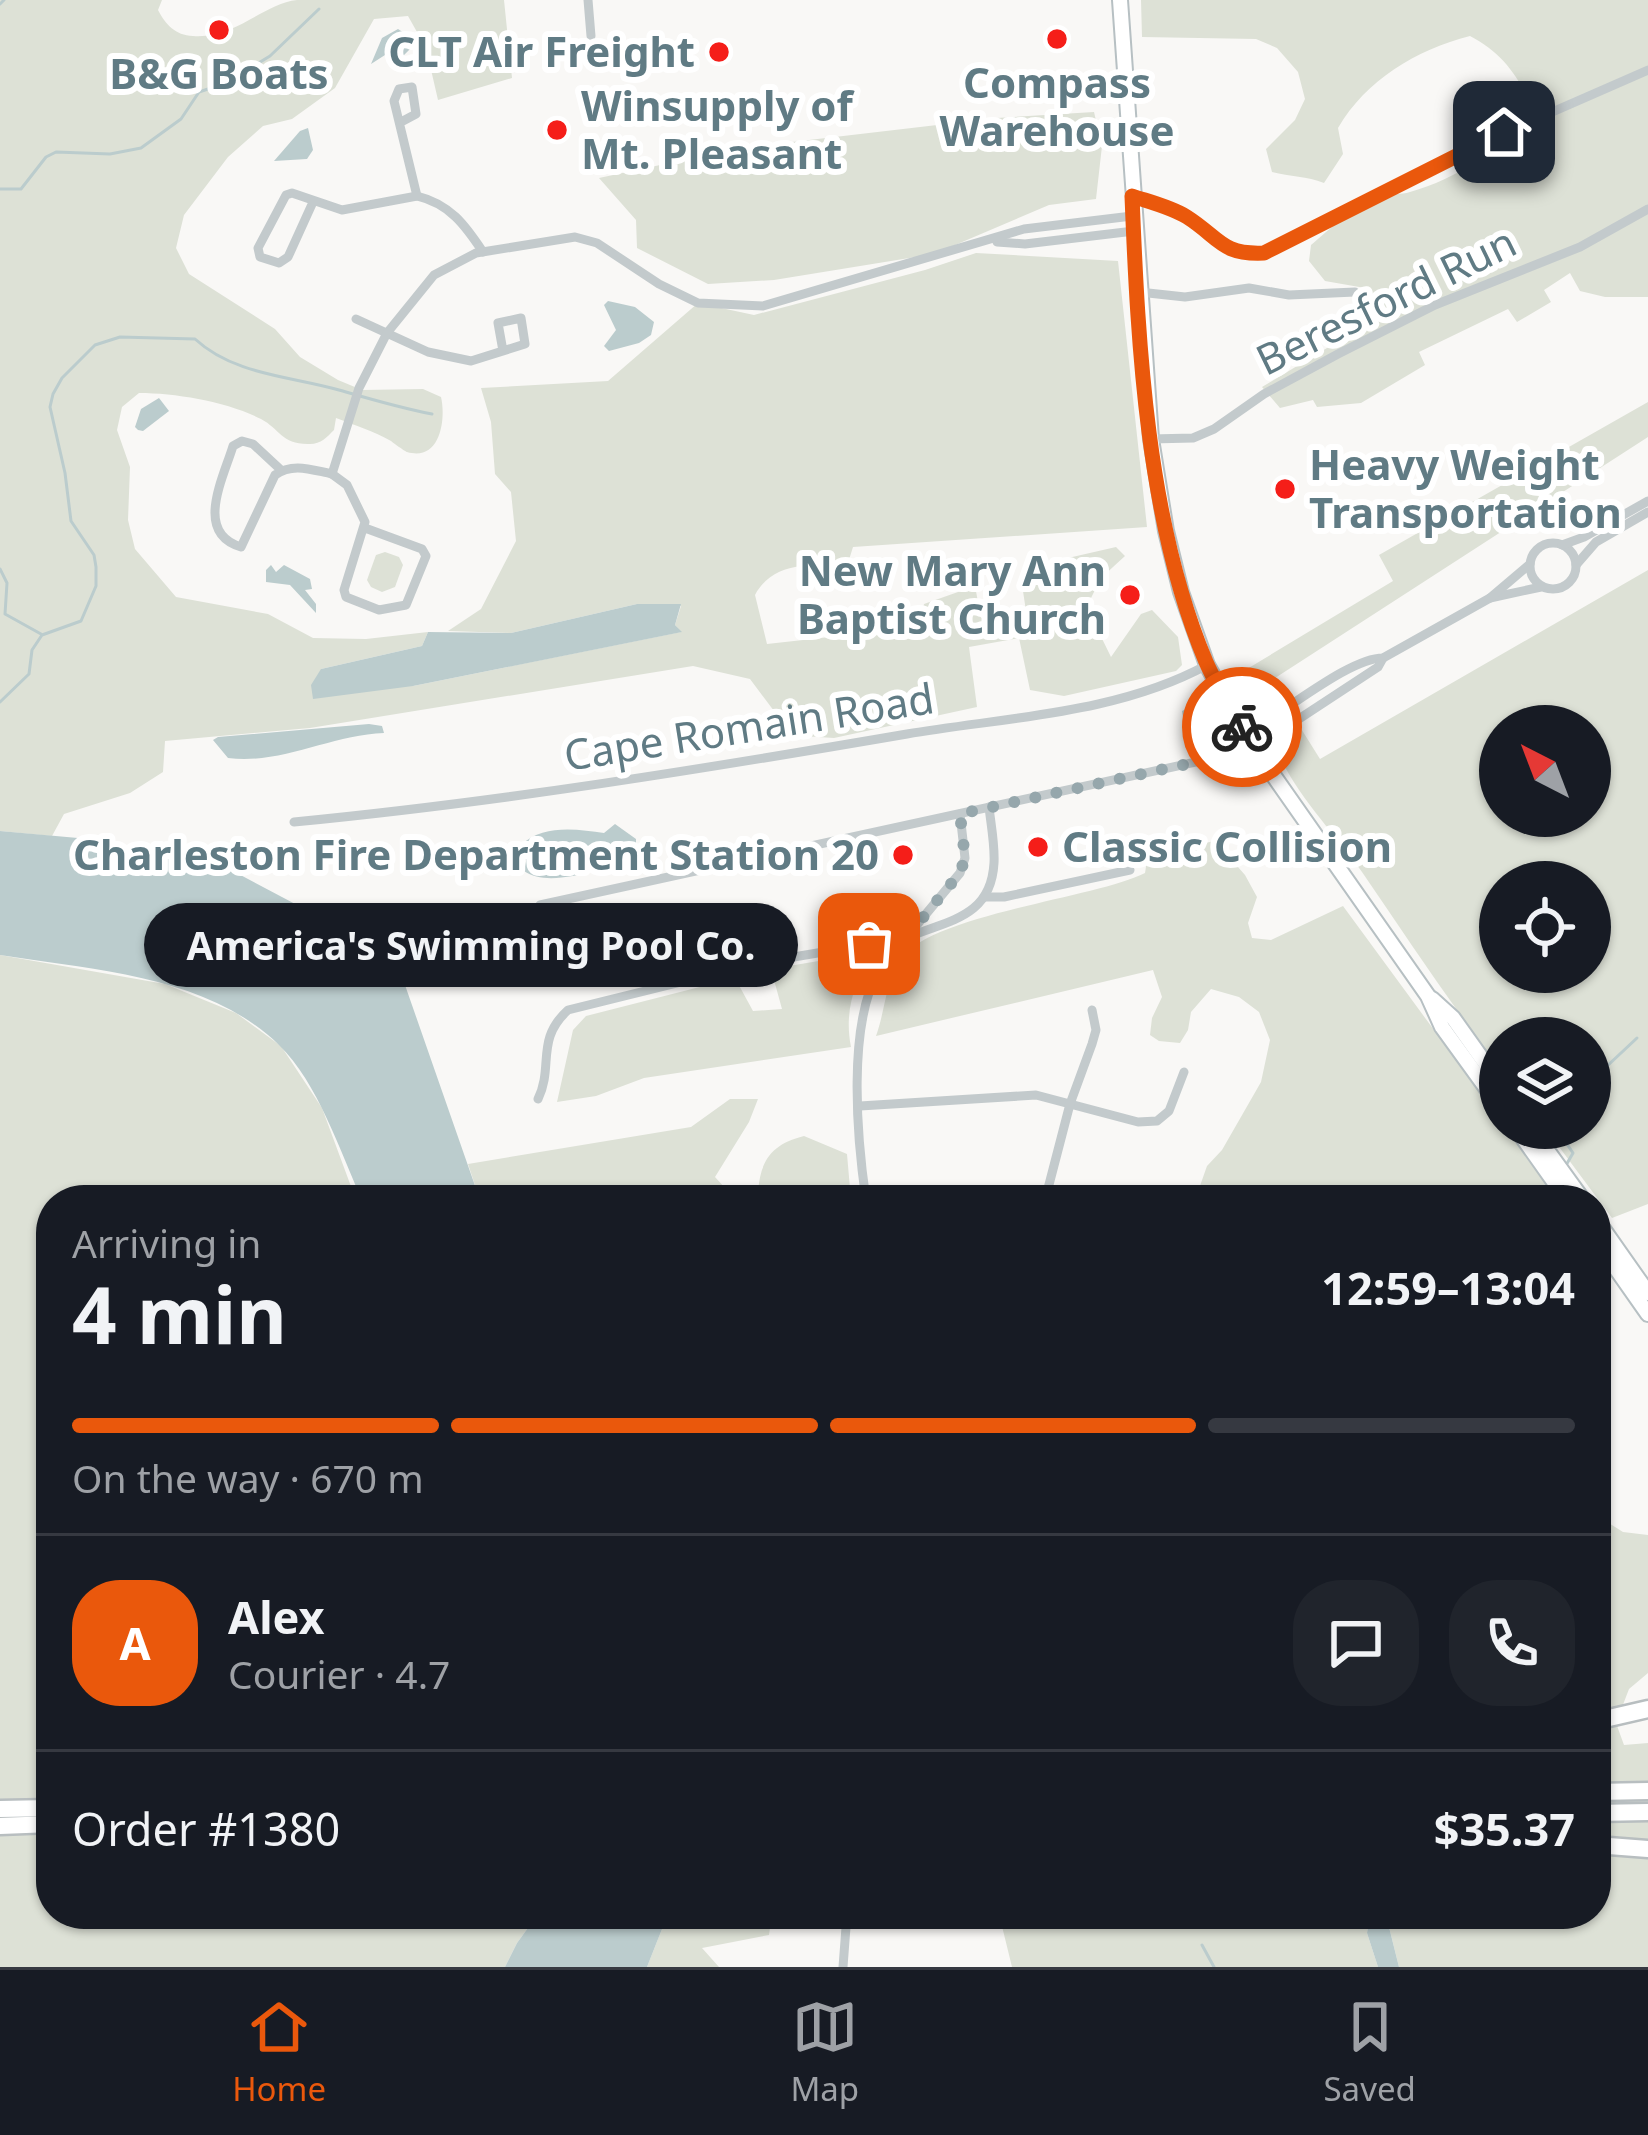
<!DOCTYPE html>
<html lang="en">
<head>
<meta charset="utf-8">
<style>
	body { margin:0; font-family:"Noto Sans",sans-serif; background:#20242c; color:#f1f3f6; height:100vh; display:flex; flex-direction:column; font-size:45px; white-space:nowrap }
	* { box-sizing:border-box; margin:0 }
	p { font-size:39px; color:#9ea1a6 }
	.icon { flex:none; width:66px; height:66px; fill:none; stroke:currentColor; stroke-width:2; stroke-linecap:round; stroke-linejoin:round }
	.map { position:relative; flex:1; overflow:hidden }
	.sheet { position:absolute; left:36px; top:1185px; width:1575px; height:744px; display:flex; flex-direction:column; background:#171b24; border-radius:48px; box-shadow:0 3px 9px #0004 }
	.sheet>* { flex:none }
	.needle { width:78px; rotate:318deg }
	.controls { position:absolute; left:1479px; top:705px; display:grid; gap:24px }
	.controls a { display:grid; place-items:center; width:132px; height:132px; border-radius:50%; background:#171b24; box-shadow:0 3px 9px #0004; font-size:60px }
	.pin { position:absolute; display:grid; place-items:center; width:102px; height:102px; color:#fff; margin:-51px; border-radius:24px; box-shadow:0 6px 18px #0006 }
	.courier { position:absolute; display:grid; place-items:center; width:120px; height:120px; margin:-60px; border:9px solid #ea580c; border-radius:50%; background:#fff; color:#222; box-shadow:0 3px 15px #0007 }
	.bubble { position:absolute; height:84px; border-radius:42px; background:#171b24; box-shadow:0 3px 9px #0004; font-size:39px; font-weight:700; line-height:84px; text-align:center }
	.summary em { font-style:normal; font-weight:700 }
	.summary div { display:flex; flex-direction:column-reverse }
	.summary { display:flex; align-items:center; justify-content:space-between; height:204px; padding:0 36px }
	h1 { font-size:78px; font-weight:700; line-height:90px }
	.bar { display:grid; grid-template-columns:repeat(4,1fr); gap:18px 12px; align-content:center; height:144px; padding:0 36px }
	.bar i { height:15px; border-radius:9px; background:#363941 }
	.bar .active { background:#ea580c }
	.bar p { grid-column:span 4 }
	.line { display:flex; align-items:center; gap:30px; padding:0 36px; border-top:3px solid #363941 }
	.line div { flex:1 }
	.round { display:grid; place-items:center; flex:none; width:126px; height:126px; border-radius:48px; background:#20242c }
	.tabs { display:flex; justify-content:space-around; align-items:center; height:168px; border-top:3px solid #363941; background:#171b24; font-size:33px; color:#9ea1a6 }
	.tabs a { display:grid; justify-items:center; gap:6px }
	.tabs .active { color:#ea580c }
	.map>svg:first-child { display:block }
	.green { fill:#dde1d6; fill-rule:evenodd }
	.water { fill:#bbcccd }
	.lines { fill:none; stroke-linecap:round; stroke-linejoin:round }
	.stream { stroke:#bbcccd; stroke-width:3 }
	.secondary-casing { stroke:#b7c0c3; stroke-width:18 }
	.highway-casing { stroke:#b8bec0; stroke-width:21 }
	.street { stroke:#c3cacc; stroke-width:9 }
	.secondary { stroke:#fff; stroke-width:14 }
	.highway { stroke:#fff; stroke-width:16 }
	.done { stroke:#96a7ac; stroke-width:12; stroke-dasharray:0 21.6 }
	.route { stroke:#ea580c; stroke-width:15 }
	.poi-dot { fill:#f51e19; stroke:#fff; stroke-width:4.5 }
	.labels { text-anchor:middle; stroke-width:12; stroke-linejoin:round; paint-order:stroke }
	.poi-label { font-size:42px; font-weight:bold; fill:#607b84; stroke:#fff; text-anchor:end }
	.street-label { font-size:42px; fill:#607b84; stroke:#fff }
</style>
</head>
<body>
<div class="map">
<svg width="1648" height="1967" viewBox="0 0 1648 1967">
	<rect width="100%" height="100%" fill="#f9f8f6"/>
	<!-- green -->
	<g class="green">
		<path d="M0,0H162L158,10C166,25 175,35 193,36C236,39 264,3 297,0C365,0 436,0 504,0L512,78L438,100L426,48L408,16L374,19L335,88L292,119L263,126L228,157L184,215L176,248L189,274L275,329L300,357L338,380L362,390L423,389L441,397C446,418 441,462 407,452C406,452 392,442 391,441C374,431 354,425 336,418L334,430C327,437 321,444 310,444C282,445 280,429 261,419C228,402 176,393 139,393L122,407L117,430L130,467L128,520L135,549L176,597L268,614L313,638L366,639L428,632L422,646L321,669L413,686L681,632L675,625L681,606L637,604L511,633L448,631L481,609L516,541L511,492L495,474L491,422L481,388L608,381L698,303L754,315L925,270L976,253L1118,261L1147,527L853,547L848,563C812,566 774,560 755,595L767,644L902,629L919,623L924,604L975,586L981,618L1026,611L1021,578L1033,566L1116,547L1125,556L1101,578L1090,600L1084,602L1111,657L1141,614L1152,610L1178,637L1182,665L1176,671L1064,696L1030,690L1019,638L969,647L977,707L834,738L803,736L783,723L750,679L693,666L310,728L165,741L163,772L130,793L64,814L52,836L0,831Z"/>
		<path d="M1141,0H1648V297H1605L1580,291L1570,273L1544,290L1551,302L1517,322L1508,309L1419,352L1425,365L1361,403L1317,407L1313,400L1280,408L1262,387L1352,333L1377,310L1365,288L1325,281L1309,261L1311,245C1332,228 1354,204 1381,196C1390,193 1401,195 1410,192C1460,178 1503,149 1530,104C1517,73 1500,52 1470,36C1416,50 1366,80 1338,128L1343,154L1324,183C1307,176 1290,177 1272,172L1266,149L1295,120L1305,99L1298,72L1277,48L1256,39L1142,37Z"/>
		<polygon points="1094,112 1102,146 1096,199 1049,205 934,254 774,280 708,284 637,248 636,220 599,178 740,148 997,118"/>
		<polygon points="1648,402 1648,437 1272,680 1248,686 1237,675 1393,581 1379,555"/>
		<polygon points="385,552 399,557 403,565 395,587 382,592 371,587 367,580 376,555"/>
		<path d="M1648,570V1204L1612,1218L1545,1128H1590V1038H1500V1069C1451,1004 1407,938 1362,872C1340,840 1280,777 1276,742L1282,734L1285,738L1300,727L1320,759ZM1500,726H1590V816H1500ZM1500,882H1590V972H1500Z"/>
		<path d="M1215,841L1245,875L1257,897L1248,923L1252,938L1271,940L1343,906L1500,1120V1128H1506L1561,1200H1195L1207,1166L1222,1150L1261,1082L1270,1040L1259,1012L1239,997L1211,989L1191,1012L1188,1030L1180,1043L1159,1041L1150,1035L1152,1018L1162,997L1153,970L876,1036C884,1014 886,986 896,965C920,915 1094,899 1145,873L1148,854Z"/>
		<path d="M872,952C854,984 844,1011 851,1047L644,1078L596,1096L557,1102L573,1030L586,1016L735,978L753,1011L782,1009L771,969Z"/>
		<polygon points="0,955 165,984 236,1013 281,1046 322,1108 356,1200 51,1200 51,1914 538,1914 517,1943 505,1967 0,1967"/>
		<polygon points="730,1099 758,1099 749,1122 715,1177 736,1200 480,1200 468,1164 691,1127"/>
		<path d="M804,1136L847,1154L851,1200H751L758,1193C760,1160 772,1144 804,1136Z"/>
		<polygon points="1596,1515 1623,1532 1648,1535 1648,1673 1629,1689 1616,1723 1624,1745 1648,1743 1648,1967 1399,1967 1389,1927 1394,1914 1596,1914"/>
		<polygon points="668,1914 772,1914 769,1935 702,1948 719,1967 647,1967"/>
		<polygon points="999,1914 1370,1914 1367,1933 1378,1967 1012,1967"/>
	</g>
	<!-- water -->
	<g class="water">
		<polygon points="398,29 410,37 410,49 401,58 385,55 371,64 382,38"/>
		<polygon points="308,128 313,150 307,159 274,161 300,131"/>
		<polygon points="608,301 635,307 654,322 651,335 639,343 609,351 604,346 616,330 604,305"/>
		<polygon points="159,398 169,411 143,431 138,430 135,427 141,409"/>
		<polygon points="271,565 276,572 284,565 310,579 312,589 305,590 316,604 316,613 290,585 266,582 266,570"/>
		<polygon points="637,604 681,604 675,625 682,632 413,686 313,699 311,685 321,669 422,646 428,632 511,633"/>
		<polygon points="1190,707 1209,734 1188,748 1182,711"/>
		<path d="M369,724L382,726L384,733C331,735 280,765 228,758L213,740L218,737Z"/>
		<path d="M615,824L636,839V859C605,866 551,890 524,871L527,857L514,846L516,841L521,845C543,824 577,829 604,833Z"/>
		<path d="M0,831L89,839L216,862L316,915L405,985L480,1200H362C340,1151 318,1083 279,1045C207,975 93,970 0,955Z"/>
		<polygon points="538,1914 668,1914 647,1967 505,1967 517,1943"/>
		<polygon points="1370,1914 1394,1914 1389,1927 1399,1967 1378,1967 1367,1933"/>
	</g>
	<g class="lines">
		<!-- stream -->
		<g class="stream">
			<polyline points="0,4 4,0"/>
			<polyline points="0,189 21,189 46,157 56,152 110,154 141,148 181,119 199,92 226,83 270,56 319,9"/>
			<polyline points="0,569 7,583 5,614 41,634"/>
			<path d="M0,702L29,674L32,650L42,635L81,621L96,586V567L94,555L71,521L65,473L50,407L53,394L62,378L95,345L120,337L195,339C234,375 290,376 339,390C370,399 400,408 432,414"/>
			<polyline points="1590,1082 1637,1038"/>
			<polyline points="1556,1128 1573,1153 1565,1167"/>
			<polyline points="1545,1200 1551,1191"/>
			<polyline points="1202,1945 1214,1967"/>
		</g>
		<defs>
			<g id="secondary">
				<polyline points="1120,0 1151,439 1166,531 1181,592 1207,665 1250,742 1428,996 1442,1027 1500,1107"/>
				<polyline points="1432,999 1453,1018 1500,1084"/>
				<polyline points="1516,1128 1567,1200"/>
				<polyline points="1531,1128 1583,1200"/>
				<polyline points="1596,1219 1648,1293"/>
				<polyline points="1596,1240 1648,1314"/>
			</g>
			<g id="highway">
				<polyline points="1596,1721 1648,1709"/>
				<polyline points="1596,1792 1648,1791"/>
				<polyline points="0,1809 51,1808"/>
				<polyline points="1596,1813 1648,1812"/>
				<polyline points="0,1826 51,1824"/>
				<polyline points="1596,1845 1648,1849"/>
			</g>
		</defs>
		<!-- secondary casing -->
		<use href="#secondary" class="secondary-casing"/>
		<!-- highway casing -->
		<use href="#highway" class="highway-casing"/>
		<!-- street -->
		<g class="street">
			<polyline points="588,0 591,36"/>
			<polyline points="401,122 416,114 412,87 399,89 394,101 417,196"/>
			<path d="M1132,196C1150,202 1171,207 1187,217C1220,238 1221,255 1264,253L1459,153L1648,70"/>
			<path d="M313,202L288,257L279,263L260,257L258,248L286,195L292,193L342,210L417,196C450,204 465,225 483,252"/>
			<polyline points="997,242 1025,244 1134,231"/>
			<polyline points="1139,292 1185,297 1249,288 1289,295 1355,292"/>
			<polyline points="356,319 428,352 471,361 525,344 521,318 498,323 503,351"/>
			<polyline points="1151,439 1193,438 1214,429 1264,394 1338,354 1435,305 1580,247 1648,209"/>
			<path d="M281,470L253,444L242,441L233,446C223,479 194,533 241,547L275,475C293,462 312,470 332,474"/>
			<polyline points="365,528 422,549 426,556 406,605 379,610 346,597 344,590 365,522 347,485 332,474 359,388 387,333 434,275 476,253 575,237 597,243 659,284 698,303 763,306 1024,229 1132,216"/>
			<circle cx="1553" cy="566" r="23"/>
			<polyline points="1562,545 1584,537 1648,501"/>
			<polyline points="1576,565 1596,542 1648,512"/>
			<polyline points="1490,598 1541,587"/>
			<path d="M1272,717C1299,701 1353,658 1383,658L1490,598L1530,564"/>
			<path d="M294,822C500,802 703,769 907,734C1007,717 1117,714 1207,665"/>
			<polyline points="985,897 1004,897 1130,870"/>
			<polyline points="540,905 1228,755 1250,742 1270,738 1378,667 1383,658"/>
			<path d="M538,1099C554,1066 535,1040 568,1010L758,963L906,938L960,873L965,858L960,814"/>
			<polyline points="860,1106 1036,1095 1138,1122 1157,1121 1169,1111 1184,1072"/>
			<path d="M866,1200C857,1138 847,1025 879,970C886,959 900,941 911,936C949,920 991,917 994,863C995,845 991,825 989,807"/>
			<polyline points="1045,1200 1070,1104 1092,1044 1096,1030 1092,1010"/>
			<polyline points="843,1967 847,1914"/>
		</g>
		<!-- secondary -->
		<use href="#secondary" class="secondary"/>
		<!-- highway -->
		<use href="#highway" class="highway"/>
	</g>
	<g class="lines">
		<!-- done -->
		<polyline class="done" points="869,944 906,938 960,873 965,858 960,814 1228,755 1250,742 1242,727"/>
		<!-- route -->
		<path class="route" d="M1242,727C1230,706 1216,685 1206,662C1147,522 1138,347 1132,196C1150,202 1171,207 1187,217C1220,238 1221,255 1264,253L1504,132"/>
	</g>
	<!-- markers -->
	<g class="poi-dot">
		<circle cx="219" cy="30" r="12"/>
		<circle cx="1057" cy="39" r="12"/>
		<circle cx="719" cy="52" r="12"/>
		<circle cx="557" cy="130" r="12"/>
		<circle cx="1285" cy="489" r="12"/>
		<circle cx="1130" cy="595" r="12"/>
		<circle cx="1038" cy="847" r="12"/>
		<circle cx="903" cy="855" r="12"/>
	</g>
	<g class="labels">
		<!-- poi labels -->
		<g class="poi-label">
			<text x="695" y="67">CLT Air Freight</text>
			<text x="219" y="89" text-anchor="middle">B&amp;G Boats</text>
			<text x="1057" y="98" text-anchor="middle">Compass<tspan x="1057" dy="48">Warehouse</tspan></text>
			<text x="581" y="121" text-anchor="start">Winsupply of<tspan x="581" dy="48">Mt. Pleasant</tspan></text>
			<text x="1309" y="480" text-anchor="start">Heavy Weight<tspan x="1309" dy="48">Transportation</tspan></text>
			<text x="1106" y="586">New Mary Ann<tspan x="1106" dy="48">Baptist Church</tspan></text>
			<text x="1062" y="862" text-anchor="start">Classic Collision</text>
			<text x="879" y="870">Charleston Fire Department Station 20</text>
		</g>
		<!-- street labels -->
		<g class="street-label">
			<text transform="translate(1386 301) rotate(-26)" y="15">Beresford Run</text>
			<text transform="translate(749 727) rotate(-9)" y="15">Cape Romain Road</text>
		</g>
	</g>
</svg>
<div class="controls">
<a><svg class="needle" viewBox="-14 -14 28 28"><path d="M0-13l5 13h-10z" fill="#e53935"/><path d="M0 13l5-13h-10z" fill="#9ea1a6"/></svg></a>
<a><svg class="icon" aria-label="locate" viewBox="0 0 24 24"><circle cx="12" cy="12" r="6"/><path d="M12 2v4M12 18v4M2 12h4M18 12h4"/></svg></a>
<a><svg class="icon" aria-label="layers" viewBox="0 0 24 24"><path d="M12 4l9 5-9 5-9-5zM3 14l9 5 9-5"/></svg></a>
</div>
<div class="pin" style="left:869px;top:944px;background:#ea580c"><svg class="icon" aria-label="bag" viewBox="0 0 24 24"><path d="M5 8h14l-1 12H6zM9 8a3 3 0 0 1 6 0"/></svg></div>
<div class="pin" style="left:1504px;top:132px;background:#1f2937"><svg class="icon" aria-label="home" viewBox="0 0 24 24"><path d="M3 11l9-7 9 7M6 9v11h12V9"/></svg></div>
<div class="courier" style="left:1242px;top:727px"><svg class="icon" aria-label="bike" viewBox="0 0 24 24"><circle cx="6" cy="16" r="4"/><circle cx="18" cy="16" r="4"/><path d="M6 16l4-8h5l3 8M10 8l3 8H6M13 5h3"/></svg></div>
<div class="bubble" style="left:144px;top:903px;width:654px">America's Swimming Pool Co.</div>
<section class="sheet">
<div class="summary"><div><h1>4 min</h1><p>Arriving in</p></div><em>12:59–13:04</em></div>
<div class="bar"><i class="active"></i><i class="active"></i><i class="active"></i><i></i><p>On the way · 670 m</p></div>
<div class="line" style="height:216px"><b class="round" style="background:#ea580c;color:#fff">A</b><div><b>Alex</b><p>Courier · 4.7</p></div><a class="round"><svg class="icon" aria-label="chat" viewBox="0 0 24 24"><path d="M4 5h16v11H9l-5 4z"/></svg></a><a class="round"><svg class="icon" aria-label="phone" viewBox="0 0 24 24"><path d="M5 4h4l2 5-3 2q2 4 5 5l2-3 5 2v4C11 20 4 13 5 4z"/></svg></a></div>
<div class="line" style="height:156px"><div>Order #1380</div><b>$35.37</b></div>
</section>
</div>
<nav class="tabs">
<a class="active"><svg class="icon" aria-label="home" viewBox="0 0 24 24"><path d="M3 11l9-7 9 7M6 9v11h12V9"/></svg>Home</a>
<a><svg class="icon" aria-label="map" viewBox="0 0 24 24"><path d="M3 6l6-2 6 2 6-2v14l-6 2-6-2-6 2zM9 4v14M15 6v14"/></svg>Map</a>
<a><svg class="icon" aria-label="saved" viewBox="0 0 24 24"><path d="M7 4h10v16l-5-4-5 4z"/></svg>Saved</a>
</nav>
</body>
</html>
